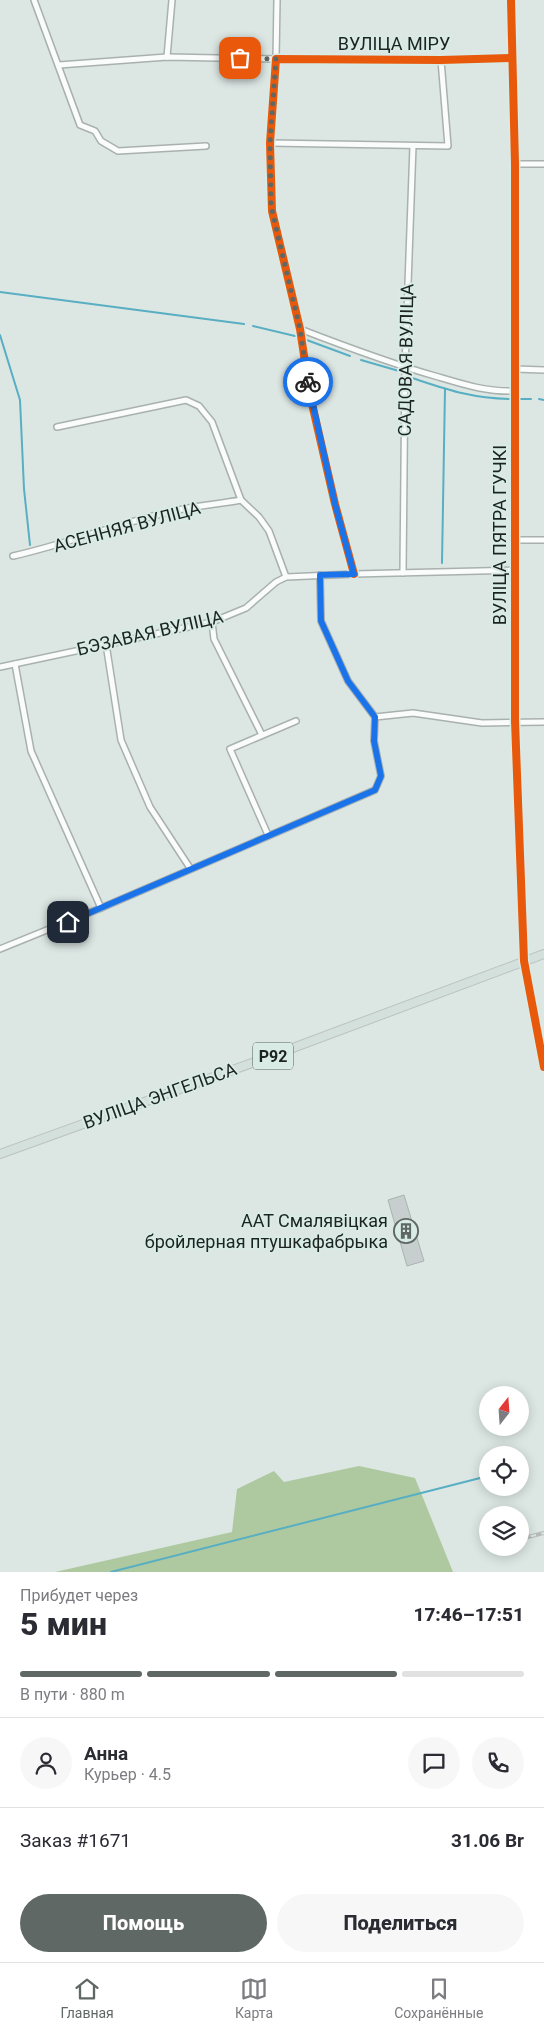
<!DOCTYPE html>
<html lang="ru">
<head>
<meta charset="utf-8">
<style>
	body { margin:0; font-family:Roboto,sans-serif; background:#f7f7f7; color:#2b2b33; height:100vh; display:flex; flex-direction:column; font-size:19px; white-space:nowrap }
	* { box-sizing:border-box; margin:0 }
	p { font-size:16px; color:#7c7c81 }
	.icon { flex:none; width:28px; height:28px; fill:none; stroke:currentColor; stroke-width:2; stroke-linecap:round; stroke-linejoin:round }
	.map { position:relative; height:1572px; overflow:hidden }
	.panel { display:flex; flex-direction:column; background:#fff; flex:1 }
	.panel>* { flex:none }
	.needle { width:32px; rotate:17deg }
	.controls { position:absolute; left:479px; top:1386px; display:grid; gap:10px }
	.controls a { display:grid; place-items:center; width:50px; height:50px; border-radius:50%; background:#fff; box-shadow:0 2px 12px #0003; font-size:25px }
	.pin { position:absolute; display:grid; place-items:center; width:42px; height:42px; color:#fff; margin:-21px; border-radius:10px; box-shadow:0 2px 8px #0006 }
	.courier { position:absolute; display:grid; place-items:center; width:50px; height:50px; margin:-25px; border:4px solid #1a73e8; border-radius:50%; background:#fff; color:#222; box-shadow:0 1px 6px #0007 }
	.headline em { font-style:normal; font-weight:800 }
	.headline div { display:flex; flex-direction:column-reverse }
	.headline { display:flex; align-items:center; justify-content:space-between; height:85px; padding:0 20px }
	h1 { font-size:32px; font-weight:800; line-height:38px }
	.bar { display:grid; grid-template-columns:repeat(4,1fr); gap:8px 5px; align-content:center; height:60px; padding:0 20px }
	.bar i { height:6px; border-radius:4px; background:#e1e1e2 }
	.bar .selected { background:#5f6865 }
	.bar p { grid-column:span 4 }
	.line { display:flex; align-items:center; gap:12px; padding:0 20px; border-top:1px solid #e1e1e2 }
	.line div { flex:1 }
	.round { display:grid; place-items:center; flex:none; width:52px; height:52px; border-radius:26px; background:#f7f7f7 }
	.primary-button { display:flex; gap:10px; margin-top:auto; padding:10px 20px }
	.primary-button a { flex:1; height:58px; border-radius:30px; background:#5f6865; color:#fff; font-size:20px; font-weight:800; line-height:58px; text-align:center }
	.primary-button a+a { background:#f7f7f7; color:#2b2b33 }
	.tabs { display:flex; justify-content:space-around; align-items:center; height:70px; border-top:1px solid #e1e1e2; background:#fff; font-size:14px; color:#7c7c81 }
	.tabs a { display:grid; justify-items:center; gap:2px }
	.tabs .selected { color:#5f6865 }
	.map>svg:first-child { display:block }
	.forest { fill:#aec9a0 }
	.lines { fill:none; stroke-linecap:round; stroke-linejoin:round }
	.stream { stroke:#58aec2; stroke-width:2 }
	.building { fill:#c7cfce; stroke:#aab3b1 }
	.street-casing { stroke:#a9b1af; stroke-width:8 }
	.secondary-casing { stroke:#a9b1af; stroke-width:9 }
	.primary-casing { stroke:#bcc2c1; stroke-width:10 }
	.street { stroke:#fafbfb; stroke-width:5 }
	.secondary { stroke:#e6eeeb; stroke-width:7 }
	.primary { stroke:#d3e0db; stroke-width:8 }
	.rail-casing { stroke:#b7baba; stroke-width:4 }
	.rail { stroke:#d8ebe5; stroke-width:2; stroke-dasharray:5.5; stroke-linecap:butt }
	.cycleway-casing { stroke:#d8ebe5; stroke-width:11 }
	.cycleway { stroke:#e8590c; stroke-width:8 }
	.done { stroke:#5f6865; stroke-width:5; stroke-dasharray:0 9 }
	.route { stroke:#1a73e8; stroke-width:6 }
	.labels { text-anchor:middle; stroke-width:4; stroke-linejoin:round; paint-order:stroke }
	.shield { fill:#d8ebe5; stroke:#545f5c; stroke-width:1 }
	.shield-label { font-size:16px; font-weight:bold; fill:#1c2321 }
	.street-label { font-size:18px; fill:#1c2321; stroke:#d8ebe5 }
	.poi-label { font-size:18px; fill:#1c2321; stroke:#d8ebe5; text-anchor:end }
</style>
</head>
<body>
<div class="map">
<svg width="544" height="1572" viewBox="0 0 544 1572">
	<rect width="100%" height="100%" fill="#dce7e4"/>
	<!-- forest -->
	<polygon class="forest" points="359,1466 415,1478 453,1572 55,1572 232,1532 237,1489 274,1471 284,1482"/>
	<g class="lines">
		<!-- stream -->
		<g class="stream">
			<polyline points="0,292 244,324"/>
			<polyline points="253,326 295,336"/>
			<polyline points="0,335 20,400 24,489 30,545"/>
			<polyline points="304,339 350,356"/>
			<polyline points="361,360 399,371"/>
			<path d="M409,377C446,389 469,398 509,399"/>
			<polyline points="520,399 531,399"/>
			<polyline points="539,399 544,400"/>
			<polyline points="442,563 445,389"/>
			<polyline points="111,1572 488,1476"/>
		</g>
	</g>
	<!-- building -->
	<polygon class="building" points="404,1195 424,1261 407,1266 388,1200"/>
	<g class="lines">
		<defs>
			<g id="street">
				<polyline points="34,0 80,125 95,131 101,141 118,151 206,146"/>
				<polyline points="167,57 172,0"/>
				<polyline points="59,65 167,57 276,59 277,0"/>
				<polyline points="270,143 448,146 441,60"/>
				<polyline points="515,164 544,164"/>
				<path d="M300,329C344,346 389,363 435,376C462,384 486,392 514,391"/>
				<polyline points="515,369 544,370"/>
				<polyline points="57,427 186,400 199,406 212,422 241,500 259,517 269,531 286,577"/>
				<polyline points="516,540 544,540"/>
				<path d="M13,556C67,544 119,523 173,511C195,506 219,504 241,500"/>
				<polyline points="403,573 405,367 413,146"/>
				<polyline points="354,574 335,504 310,395 300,329 272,211 270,143 276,59 441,60 511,58"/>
				<polyline points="212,622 214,639 262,735"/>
				<polyline points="106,644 121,740 150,807 190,868"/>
				<polyline points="15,664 31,751 101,908"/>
				<polyline points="0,667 212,622 246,608 276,582 286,577 354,574 516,570"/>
				<polyline points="375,717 413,713 482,723 544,722"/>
				<polyline points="268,835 230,749 296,721"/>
				<polyline points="0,949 101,908 375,790 381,776 374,741 375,717 348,681 321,621 320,575"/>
				<polyline points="524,961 544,1067"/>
			</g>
			<polyline id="secondary" points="511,0 515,164 515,721 524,961"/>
			<polyline id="primary" points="0,1154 266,1058 544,954"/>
		</defs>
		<!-- street casing -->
		<use href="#street" class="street-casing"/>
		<!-- secondary casing -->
		<use href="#secondary" class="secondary-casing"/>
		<!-- primary casing -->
		<use href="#primary" class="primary-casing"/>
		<!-- street -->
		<use href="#street" class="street"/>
		<!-- secondary -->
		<use href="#secondary" class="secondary"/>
		<!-- primary -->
		<use href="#primary" class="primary"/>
		<defs>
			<polyline id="rail" points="520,1539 544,1533"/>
		</defs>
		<!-- rail casing -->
		<use href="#rail" class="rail-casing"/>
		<!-- rail -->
		<use href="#rail" class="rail"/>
		<defs>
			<g id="cycleway">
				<polyline points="511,0 515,164 515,721 524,961 544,1067"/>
				<polyline points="354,574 335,504 310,395 300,329 272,211 270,143 276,59 441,60 511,58"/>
			</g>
		</defs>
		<!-- cycleway casing -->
		<use href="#cycleway" class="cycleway-casing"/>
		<!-- cycleway -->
		<use href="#cycleway" class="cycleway"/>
	</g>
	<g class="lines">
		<!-- done -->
		<polyline class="done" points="240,58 276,59 270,143 271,206 300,329 308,382"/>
		<!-- route -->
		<polyline class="route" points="68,922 375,790 381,776 374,741 375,717 348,681 321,621 320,575 354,574 335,504 308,382"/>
	</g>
	<!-- icons -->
	<defs>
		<symbol id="building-ring" viewBox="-11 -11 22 22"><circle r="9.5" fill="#d8ebe5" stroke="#5f6865" stroke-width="1.5"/><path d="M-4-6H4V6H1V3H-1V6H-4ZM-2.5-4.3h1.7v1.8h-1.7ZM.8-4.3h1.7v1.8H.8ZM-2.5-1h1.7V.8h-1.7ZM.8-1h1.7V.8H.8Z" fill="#5f6865"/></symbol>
	</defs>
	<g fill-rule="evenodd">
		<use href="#building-ring" x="392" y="1217" width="28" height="28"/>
	</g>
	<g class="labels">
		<!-- shield labels -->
		<rect class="shield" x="253" y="1042.5" width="40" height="27" rx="4"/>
		<g class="shield-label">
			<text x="273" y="1062">Р92</text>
		</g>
		<!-- street labels -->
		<g class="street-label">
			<text x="394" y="50">ВУЛІЦА МІРУ</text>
			<text transform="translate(406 360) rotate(-89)" y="6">САДОВАЯ ВУЛІЦА</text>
			<text transform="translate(127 527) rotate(-15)" y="6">АСЕННЯЯ ВУЛІЦА</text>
			<text transform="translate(500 535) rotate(-90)" y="6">ВУЛІЦА ПЯТРА ГУЧКІ</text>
			<text transform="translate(150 633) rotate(-13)" y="6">БЭЗАВАЯ ВУЛІЦА</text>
			<text transform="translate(160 1096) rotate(-20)" y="6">ВУЛІЦА ЭНГЕЛЬСА</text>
		</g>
		<!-- poi labels -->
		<g class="poi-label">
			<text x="388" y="1227">ААТ Смалявіцкая<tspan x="388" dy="21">бройлерная птушкафабрыка</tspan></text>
		</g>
	</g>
</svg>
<div class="controls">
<a><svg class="needle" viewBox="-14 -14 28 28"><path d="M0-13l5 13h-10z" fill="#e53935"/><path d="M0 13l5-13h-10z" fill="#7c7c81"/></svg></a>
<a><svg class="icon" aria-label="locate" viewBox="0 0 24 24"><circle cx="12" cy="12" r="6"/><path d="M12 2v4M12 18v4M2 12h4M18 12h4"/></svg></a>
<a><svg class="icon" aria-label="layers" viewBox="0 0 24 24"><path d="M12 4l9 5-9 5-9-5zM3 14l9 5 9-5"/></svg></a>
</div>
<div class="pin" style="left:240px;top:58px;background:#ea580c"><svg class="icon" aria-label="bag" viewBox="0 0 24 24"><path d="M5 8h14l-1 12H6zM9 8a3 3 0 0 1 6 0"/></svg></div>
<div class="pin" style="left:68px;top:922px;background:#1f2937"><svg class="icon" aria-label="home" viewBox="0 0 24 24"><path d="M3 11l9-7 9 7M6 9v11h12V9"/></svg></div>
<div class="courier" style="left:308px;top:382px"><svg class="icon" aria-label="bike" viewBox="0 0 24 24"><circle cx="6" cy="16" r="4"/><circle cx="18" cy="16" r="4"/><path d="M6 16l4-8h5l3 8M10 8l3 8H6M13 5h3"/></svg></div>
</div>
<section class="panel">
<div class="headline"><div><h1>5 мин</h1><p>Прибудет через</p></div><em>17:46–17:51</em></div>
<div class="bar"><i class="selected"></i><i class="selected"></i><i class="selected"></i><i></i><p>В пути · 880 m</p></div>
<div class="line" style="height:90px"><a class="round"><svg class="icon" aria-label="person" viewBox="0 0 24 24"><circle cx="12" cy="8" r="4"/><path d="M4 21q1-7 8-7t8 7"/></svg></a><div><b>Анна</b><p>Курьер · 4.5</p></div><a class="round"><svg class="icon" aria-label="chat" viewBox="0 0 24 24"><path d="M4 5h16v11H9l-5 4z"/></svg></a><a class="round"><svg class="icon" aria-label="phone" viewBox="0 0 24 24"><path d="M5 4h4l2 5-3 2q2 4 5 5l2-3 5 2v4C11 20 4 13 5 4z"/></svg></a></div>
<div class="line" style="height:65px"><div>Заказ #1671</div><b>31.06 Br</b></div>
<div class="primary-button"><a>Помощь</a><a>Поделиться</a></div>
</section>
<nav class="tabs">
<a class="selected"><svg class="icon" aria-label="home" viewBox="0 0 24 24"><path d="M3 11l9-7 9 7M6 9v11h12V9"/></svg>Главная</a>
<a><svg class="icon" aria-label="map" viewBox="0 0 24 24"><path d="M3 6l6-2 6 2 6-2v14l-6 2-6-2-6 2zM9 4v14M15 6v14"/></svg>Карта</a>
<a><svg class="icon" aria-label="saved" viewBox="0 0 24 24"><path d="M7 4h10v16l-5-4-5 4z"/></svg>Сохранённые</a>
</nav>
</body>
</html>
